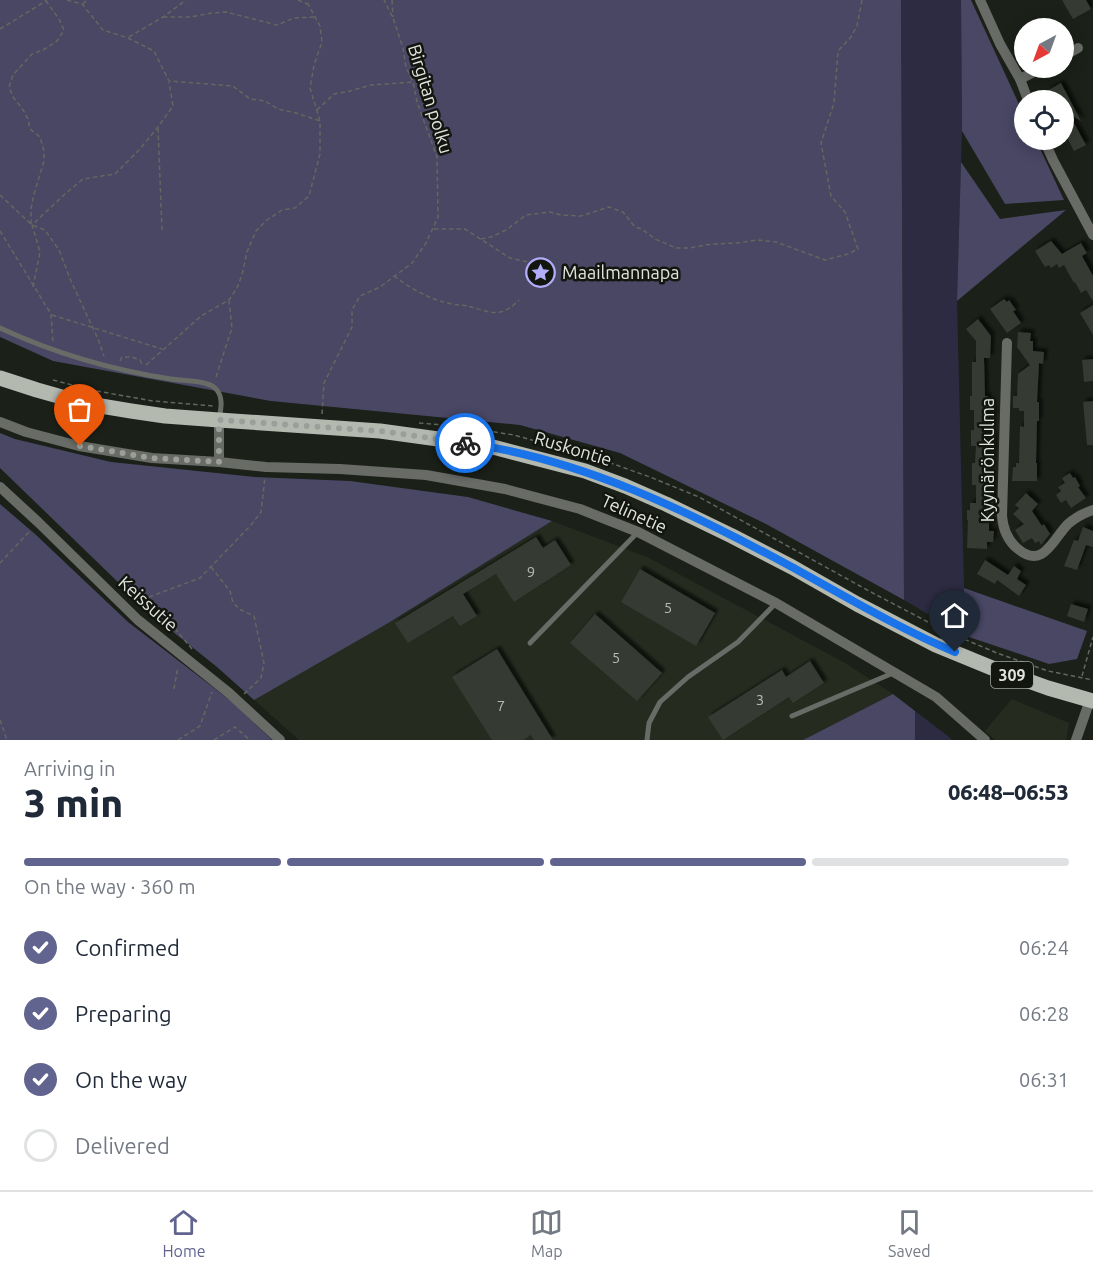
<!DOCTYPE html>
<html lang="en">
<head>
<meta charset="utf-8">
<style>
	body { margin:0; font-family:Ubuntu,sans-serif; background:#f2f2f3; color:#1f2937; height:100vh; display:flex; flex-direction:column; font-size:22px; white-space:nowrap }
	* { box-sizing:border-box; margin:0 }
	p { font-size:20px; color:#747a83 }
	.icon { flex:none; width:33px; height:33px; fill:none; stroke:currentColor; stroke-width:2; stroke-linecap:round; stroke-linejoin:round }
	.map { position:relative; height:740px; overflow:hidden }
	.panel { display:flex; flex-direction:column; background:#fff; flex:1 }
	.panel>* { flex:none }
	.needle { width:39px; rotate:221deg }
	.fabs { position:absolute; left:1014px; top:18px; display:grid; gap:12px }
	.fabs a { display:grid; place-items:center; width:60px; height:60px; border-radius:50%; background:#fff; box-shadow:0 3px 15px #0003; font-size:30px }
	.pin { position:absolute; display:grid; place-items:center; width:51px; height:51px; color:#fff; margin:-62px -26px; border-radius:50% 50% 50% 0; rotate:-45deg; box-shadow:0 0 6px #0007 }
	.pin .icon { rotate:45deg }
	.courier { position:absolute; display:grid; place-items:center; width:60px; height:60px; margin:-30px; border:4px solid #1a73e8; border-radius:50%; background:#fff; color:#222; box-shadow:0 2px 8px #0007 }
	.head em { font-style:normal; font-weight:800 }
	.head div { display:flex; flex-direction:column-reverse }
	.head { display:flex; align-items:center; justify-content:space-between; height:102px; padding:0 24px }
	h1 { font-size:39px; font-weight:800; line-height:45px }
	.bar { display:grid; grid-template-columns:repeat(4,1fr); gap:9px 6px; align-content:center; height:72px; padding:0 24px }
	.bar i { height:8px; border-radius:4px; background:#e0e1e3 }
	.bar .active { background:#61648e }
	.bar p { grid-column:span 4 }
	ol { padding:0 24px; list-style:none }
	li { display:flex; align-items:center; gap:18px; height:66px }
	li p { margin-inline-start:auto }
	li .icon { padding:6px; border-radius:50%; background:#61648e; color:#fff; stroke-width:4 }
	li:last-child { color:#747a83 }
	li i { width:33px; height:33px; border:3px solid #e0e1e3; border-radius:50% }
	.tab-bar { display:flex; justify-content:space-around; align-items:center; height:84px; border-top:2px solid #e0e1e3; background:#fff; font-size:16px; color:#747a83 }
	.tab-bar a { display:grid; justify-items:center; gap:3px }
	.tab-bar .active { color:#61648e }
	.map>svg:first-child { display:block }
	.built { fill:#252c1f }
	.green { fill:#2c2b42 }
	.forest { fill:#494764 }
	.building { fill:#353a32; filter:url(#shadow) }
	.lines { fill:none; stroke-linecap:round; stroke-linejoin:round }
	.path { stroke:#636760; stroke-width:1.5; stroke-dasharray:4.5 3; stroke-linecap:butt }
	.lane { stroke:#686b66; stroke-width:5 }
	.street { stroke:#686b66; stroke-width:10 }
	.primary { stroke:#b4b9b0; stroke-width:15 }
	.done { stroke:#9c9f99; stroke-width:6; stroke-dasharray:0 10.8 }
	.route { stroke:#1a73e8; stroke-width:8 }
	.labels { text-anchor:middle; stroke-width:5; stroke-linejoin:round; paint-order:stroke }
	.number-label { font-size:15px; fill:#b6bab4 }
	.shield { fill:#12160f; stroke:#a3a6a1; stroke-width:1.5 }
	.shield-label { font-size:16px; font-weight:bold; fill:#e1e4df }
	.street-label { font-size:18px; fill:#e1e4df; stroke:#12160f }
	.poi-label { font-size:18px; fill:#e1e4df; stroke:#12160f; text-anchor:start }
</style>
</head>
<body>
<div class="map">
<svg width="1093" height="740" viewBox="0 0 1093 740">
	<defs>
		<filter id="shadow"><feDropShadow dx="3.5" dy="-3.5" stdDeviation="1.5" flood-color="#0009"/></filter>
	</defs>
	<rect width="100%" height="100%" fill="#1b2018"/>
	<!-- built -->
	<g class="built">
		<polygon points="552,521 647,557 845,663 893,694 803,740 299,740 251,697 390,622"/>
		<polygon points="1012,699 1069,723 1066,740 995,740 985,731"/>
	</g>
	<!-- green -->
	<g class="green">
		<polygon points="901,0 961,0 962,131 957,301 964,588 963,635 904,600"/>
		<polygon points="915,711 948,736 952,740 915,740"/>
	</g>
	<!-- forest -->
	<g class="forest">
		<polygon points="0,0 901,0 904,600 766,524 620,453 520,425 271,401 53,361 0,337"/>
		<polygon points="961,0 971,0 1024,115 1024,140 1036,140 1064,200 1005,204 962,131"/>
		<polygon points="961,162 1000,219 1066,210 957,301"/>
		<polygon points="0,433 15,439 111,462 255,477 350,481 468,497 552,521 390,622 254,700 217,667 152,615 0,468"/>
		<polygon points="0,504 35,534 128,622 231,701 272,740 0,740"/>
		<polygon points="964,588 1087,631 1077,659 1049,664 963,635"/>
		<polygon points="893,694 915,711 915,740 803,740"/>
	</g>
	<!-- building -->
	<g class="building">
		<polygon points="1062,0 1086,0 1091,9 1073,19"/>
		<polygon points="1061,83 1081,121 1069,114 1086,145 1074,151 1064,132 1064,100 1052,100 1047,91"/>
		<polygon points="1051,241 1062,254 1081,243 1087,253 1082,256 1093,276 1093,301 1086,290 1081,293 1075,282 1074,283 1064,265 1059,268 1057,264 1051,268 1049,265 1045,267 1035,251"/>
		<polygon points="1004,299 1007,302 1009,300 1016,310 1013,311 1021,323 1007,333 990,309"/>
		<polygon points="1093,305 1093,335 1080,313"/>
		<polygon points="978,319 991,336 990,358 984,358 985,396 988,396 987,408 993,408 993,418 991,418 991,436 993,436 993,452 986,452 986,496 994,496 994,511 989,511 989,531 994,531 993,542 987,542 987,549 967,548 968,520 967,520 967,510 970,510 970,503 976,503 976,485 972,485 972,463 975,463 976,446 971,446 971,430 974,430 974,410 970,410 970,396 972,396 972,362 976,362 976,341 966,329"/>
		<polygon points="1018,332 1031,333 1030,341 1033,341 1033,351 1044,352 1043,364 1039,363 1037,402 1039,402 1039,421 1037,421 1036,463 1037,463 1037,481 1012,481 1013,467 1016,467 1016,463 1019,463 1020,426 1024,427 1024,411 1019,411 1019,408 1013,408 1013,396 1017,396 1018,374 1030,365 1017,347"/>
		<polygon points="1093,359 1093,381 1084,382 1082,360"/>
		<polygon points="1093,401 1093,445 1087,445 1083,402"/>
		<polygon points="1070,473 1073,478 1075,477 1080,486 1078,487 1086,498 1071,508 1066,500 1061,503 1056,495 1061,491 1058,487 1065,483 1062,478"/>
		<polygon points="1026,493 1038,504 1032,511 1042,526 1044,524 1050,534 1041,545 1039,541 1035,543 1032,538 1023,543 1015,530 1024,524 1013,514 1019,508 1015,505"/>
		<polygon points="1083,527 1093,531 1093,547 1086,545 1077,570 1064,566 1074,540 1078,541"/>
		<polygon points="536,537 543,548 555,540 571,565 514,602 496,574 463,594 477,616 460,626 453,616 408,643 395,623"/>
		<polygon points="985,560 1008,575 1014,566 1021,571 1017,579 1026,585 1019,596 997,580 995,584 977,574"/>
		<polygon points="640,569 715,613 696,646 621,602"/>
		<polygon points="1071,604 1088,609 1084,622 1067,616"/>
		<polygon points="595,614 662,673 637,701 570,643"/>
		<polygon points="497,649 553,740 534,740 531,735 523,740 492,740 452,677"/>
		<polygon points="810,661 824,683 793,703 789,697 723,740 708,717 782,670 786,677"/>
	</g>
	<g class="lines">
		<!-- path -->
		<g class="path">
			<polyline points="67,0 82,4 103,30 128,38 154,51 169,81 233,86 250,99 265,101 278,109 296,113 320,121"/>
			<polyline points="298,0 307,4"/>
			<polyline points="392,0 393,17"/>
			<polyline points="83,4 87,0"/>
			<polyline points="163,17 191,17 211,13 226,12 277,25 294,18 315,17"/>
			<polyline points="0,29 46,1 46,0"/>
			<polyline points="129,37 163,17 186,0"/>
			<polyline points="317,110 334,94 350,91 371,85 413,82"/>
			<polyline points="158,128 162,230"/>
			<polyline points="0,195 32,225 45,230 59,250 71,281 98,339 104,356"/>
			<polyline points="31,224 31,209 34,194 44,161 44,151 40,137 30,129 28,119 22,108 13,97 9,87 13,75 32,54 43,50 57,41 64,30 59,19 46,1"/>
			<polyline points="434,229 465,229 510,258 541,265"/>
			<polyline points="0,231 51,314 53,342"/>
			<polyline points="481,239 491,237 506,230 526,215 550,212 561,215 581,216 609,207 623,212 635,227 642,229 655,239 676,248 689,248 712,244 737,243 757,240 776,242 825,260 848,254 858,249 845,212 831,196 821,143 834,103 838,51 851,37 857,26 862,0"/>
			<path d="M394,276C410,288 429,299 448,303C455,305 461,305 467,306C477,308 489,314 500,312C507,311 514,305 519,300"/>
			<polyline points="33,287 40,252 32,225 65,194 83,179 115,174 139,150 158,127 173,106 169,82"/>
			<polyline points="52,315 162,349"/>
			<polyline points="120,361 122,357 132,357 140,360 142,364"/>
			<polyline points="146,365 201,316 229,300 237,288 242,275 247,252 256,231 267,220 282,210 295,208 309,196 320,154 320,121 310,88 314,65 322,42 320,26 308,4 308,0"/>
			<polyline points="216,377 232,328 229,301"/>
			<polyline points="53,380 91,390 153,401 213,406"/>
			<polyline points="322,414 324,383 352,327 352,310 360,296 380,287 412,263 426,243 438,217 437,157 417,102 413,82 406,67 403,48 393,18 384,0"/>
			<polyline points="419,423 455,426 514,435 602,460 650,477 699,497 869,591 945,631 997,653 1048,671 1093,680"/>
			<polyline points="0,563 30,531"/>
			<polyline points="211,567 230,591 233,603 241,610 254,616 264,663 261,678 244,694"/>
			<polyline points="192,649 149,597 200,578 251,525 261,512 265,477"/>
			<polyline points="1082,676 1093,637"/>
			<polyline points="174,689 178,667"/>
			<polyline points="0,720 6,737 5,740"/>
			<polyline points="178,740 200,726 212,692"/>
			<polyline points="214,740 235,727 250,740"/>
		</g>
		<!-- lane -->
		<g class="lane">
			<path d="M0,328C54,353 112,370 171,379C183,381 206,380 215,388C224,396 221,409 219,419"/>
			<polyline points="530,643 638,532"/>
			<polyline points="792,716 893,673"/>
			<polyline points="647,740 649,723 660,702 688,677 738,642 776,603"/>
		</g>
		<!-- street -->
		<g class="street">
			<polyline points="980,0 1000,44 1020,79 1028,100"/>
			<polyline points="1064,56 1078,48"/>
			<polyline points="1020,79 1042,68"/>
			<polyline points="1044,140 1053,160 1093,235"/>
			<path d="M1007,343L1002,516C1003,529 1007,540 1018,549C1043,570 1053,539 1068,524C1075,518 1084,513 1093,510"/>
			<polyline points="219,420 219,462"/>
			<polyline points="0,422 26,432 79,446 152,458 219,462 266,467 340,469 426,475 505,489 580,509 638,532 776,603 936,697 985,740"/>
			<polyline points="0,487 38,522 138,620 229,693 280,740"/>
			<polyline points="1076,740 1090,700"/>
		</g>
		<!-- primary -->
		<polyline class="primary" points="0,378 37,390 83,403 131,411 165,416 219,420 380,431 489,446 585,471 625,486 666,504 732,536 792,567 857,604 936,645 992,668 1048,688 1093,701"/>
	</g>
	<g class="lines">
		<!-- done -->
		<polyline class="done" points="80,446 152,458 219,462 219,420 380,431 465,443"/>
		<!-- route -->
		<path class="route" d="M465,443C582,459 688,511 790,566C845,596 898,628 955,652"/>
	</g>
	<!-- icons -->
	<defs>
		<symbol id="sight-ring" viewBox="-11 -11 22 22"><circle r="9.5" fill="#12160f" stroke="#b2adf9" stroke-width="1.5"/><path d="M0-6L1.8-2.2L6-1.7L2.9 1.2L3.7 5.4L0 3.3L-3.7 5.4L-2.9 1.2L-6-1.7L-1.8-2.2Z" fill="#b2adf9"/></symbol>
	</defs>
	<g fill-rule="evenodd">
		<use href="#sight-ring" x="524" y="256" width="33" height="33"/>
	</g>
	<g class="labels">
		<!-- number labels -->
		<g class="number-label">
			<text x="531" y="577">9</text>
			<text x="668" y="613">5</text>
			<text x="616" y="663">5</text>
			<text x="760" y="705">3</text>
			<text x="501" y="711">7</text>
		</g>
		<!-- shield labels -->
		<rect class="shield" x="991" y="662" width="42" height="26" rx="4.5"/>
		<g class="shield-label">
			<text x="1012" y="681">309</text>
		</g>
		<!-- street labels -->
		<g class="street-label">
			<text transform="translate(430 99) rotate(73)" y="6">Birgitan polku</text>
			<text transform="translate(573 449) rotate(17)" y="6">Ruskontie</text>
			<text transform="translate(988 460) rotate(-90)" y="6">Kyynärönkulma</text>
			<text transform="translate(634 514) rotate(24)" y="6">Telinetie</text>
			<text transform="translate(148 604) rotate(42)" y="6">Keissutie</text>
		</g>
		<!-- poi labels -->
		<g class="poi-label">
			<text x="562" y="279">Maailmannapa</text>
		</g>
	</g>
</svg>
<div class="fabs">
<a><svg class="needle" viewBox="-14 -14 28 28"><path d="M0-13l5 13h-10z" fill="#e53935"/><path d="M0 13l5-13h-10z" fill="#747a83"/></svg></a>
<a><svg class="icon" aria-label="locate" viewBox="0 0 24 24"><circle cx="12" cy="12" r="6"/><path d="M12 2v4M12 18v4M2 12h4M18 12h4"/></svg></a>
</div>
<div class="pin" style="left:80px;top:446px;background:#ea580c"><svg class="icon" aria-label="bag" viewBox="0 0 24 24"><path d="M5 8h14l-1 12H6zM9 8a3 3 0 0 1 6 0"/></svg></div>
<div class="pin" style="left:955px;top:652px;background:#1f2937"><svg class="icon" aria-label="home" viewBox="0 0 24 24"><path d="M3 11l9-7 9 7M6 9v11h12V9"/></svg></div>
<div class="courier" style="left:465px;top:443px"><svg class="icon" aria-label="bike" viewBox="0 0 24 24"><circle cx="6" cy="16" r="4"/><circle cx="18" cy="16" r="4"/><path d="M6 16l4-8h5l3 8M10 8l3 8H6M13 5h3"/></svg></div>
</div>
<section class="panel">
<div class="head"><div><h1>3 min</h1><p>Arriving in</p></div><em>06:48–06:53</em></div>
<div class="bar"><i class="active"></i><i class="active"></i><i class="active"></i><i></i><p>On the way · 360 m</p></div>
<ol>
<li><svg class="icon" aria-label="check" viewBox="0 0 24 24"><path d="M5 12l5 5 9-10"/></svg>Confirmed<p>06:24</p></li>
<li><svg class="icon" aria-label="check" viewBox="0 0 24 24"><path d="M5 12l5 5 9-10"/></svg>Preparing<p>06:28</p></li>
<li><svg class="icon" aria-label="check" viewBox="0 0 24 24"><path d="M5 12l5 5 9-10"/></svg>On the way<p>06:31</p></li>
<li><i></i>Delivered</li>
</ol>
</section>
<nav class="tab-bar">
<a class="active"><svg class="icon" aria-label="home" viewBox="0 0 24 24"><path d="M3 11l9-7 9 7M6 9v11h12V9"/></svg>Home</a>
<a><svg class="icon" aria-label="map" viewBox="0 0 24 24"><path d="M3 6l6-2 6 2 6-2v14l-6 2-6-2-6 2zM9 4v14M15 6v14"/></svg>Map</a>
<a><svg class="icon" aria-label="saved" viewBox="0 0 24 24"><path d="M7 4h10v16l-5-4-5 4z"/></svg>Saved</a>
</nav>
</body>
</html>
